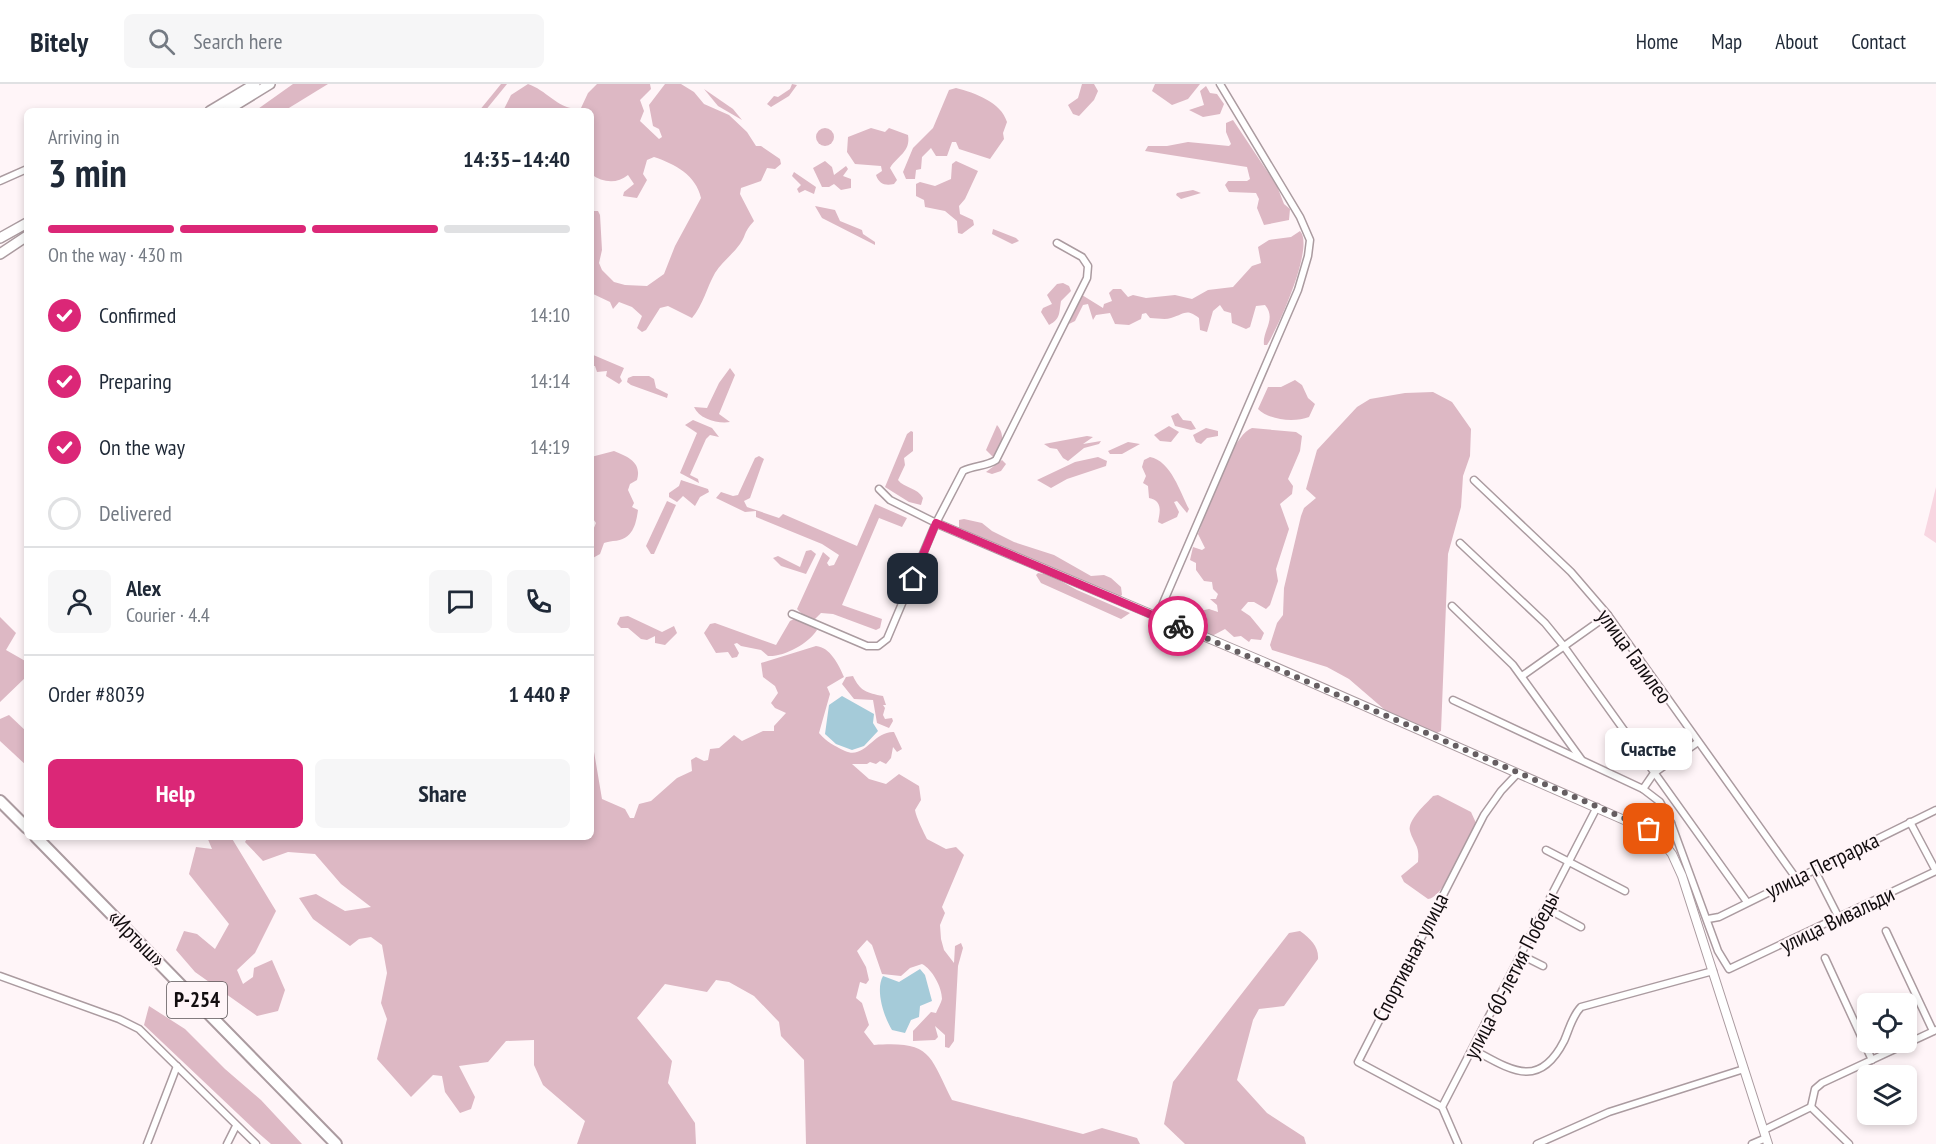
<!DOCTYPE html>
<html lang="en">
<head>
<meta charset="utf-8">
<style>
	body { margin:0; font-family:"PT Sans Narrow",sans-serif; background:#f6f6f7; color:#1f2937; height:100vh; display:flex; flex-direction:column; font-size:22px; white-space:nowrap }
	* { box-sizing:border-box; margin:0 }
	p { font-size:20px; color:#747a83 }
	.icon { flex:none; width:33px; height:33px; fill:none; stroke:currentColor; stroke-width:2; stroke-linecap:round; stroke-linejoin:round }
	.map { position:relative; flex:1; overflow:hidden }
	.drawer { position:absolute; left:24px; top:24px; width:570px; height:732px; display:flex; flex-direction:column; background:#fff; border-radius:9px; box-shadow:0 3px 9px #0003 }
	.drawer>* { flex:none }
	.controls { position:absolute; left:1857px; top:909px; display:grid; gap:12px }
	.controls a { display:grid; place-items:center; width:60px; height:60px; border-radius:9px; background:#fff; box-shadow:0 3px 9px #0003; font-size:30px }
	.pin { position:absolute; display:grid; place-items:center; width:51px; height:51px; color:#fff; margin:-26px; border-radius:12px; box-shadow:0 3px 9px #0006 }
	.courier { position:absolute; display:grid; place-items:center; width:60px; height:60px; margin:-30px; border:4px solid #db2777; border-radius:50%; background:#fff; color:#222; box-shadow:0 2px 8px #0007 }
	.bubble { position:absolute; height:42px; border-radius:9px; background:#fff; box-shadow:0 3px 9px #0003; font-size:20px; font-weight:700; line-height:42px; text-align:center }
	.overview em { font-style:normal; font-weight:700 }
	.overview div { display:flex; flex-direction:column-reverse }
	.overview { display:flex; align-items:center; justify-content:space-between; height:102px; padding:0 24px }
	h1 { font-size:39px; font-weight:700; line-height:45px }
	.bar { display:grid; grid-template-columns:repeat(4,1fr); gap:9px 6px; align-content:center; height:72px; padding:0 24px }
	.bar i { height:8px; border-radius:4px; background:#e0e1e3 }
	.bar .current { background:#db2777 }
	.bar p { grid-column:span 4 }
	.line { display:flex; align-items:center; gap:15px; padding:0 24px; border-top:2px solid #e0e1e3 }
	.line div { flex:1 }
	.round { display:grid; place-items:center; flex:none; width:63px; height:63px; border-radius:9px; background:#f6f6f7 }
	ol { padding:0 24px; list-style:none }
	li { display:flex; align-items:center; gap:18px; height:66px }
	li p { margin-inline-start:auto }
	li .icon { padding:6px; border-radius:50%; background:#db2777; color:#fff; stroke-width:4 }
	li:last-child { color:#747a83 }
	li i { width:33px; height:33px; border:3px solid #e0e1e3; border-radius:50% }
	.primary-button { display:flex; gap:12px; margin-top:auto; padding:12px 24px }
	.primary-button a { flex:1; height:69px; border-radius:9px; background:#db2777; color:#fff; font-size:24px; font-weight:700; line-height:69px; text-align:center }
	.primary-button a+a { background:#f6f6f7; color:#1f2937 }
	header { display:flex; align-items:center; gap:36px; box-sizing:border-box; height:84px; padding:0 30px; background:#fff; border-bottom:2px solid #e0e1e3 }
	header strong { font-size:28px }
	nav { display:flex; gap:33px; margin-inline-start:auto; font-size:21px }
	.search { width:420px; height:54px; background:#f6f6f7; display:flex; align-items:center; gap:15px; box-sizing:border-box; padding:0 21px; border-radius:9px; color:#747a83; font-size:22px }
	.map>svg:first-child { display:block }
	.green { fill:#f8d6e1 }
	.forest { fill:#ddb8c4 }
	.water { fill:#a5cbd9 }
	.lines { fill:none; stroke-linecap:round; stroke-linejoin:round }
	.minor-casing { stroke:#ab9ba0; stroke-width:9 }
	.tertiary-casing { stroke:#ab9ba0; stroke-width:10 }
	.primary-casing { stroke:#ab9ba0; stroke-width:12 }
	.trunk-casing { stroke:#ab9ba0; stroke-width:14 }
	.minor { stroke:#fff; stroke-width:6 }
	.tertiary { stroke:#fff; stroke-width:8 }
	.primary { stroke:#fff; stroke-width:9 }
	.trunk { stroke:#fff; stroke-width:10 }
	.done { stroke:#655e61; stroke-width:6; stroke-dasharray:0 10.8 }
	.route { stroke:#db2777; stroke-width:8 }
	.labels { text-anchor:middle; stroke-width:4.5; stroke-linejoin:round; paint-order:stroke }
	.shield { fill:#fff5f8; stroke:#595355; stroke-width:1.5 }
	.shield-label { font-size:21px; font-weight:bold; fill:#120d0f }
	.street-label { font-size:22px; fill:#120d0f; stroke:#fff5f8 }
</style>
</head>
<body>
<header>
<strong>Bitely</strong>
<div class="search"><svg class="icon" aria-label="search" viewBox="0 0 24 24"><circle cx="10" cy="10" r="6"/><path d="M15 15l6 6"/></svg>Search here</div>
<nav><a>Home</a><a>Map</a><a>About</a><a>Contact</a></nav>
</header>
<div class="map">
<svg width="1936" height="1060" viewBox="0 0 1936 1060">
	<rect width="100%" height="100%" fill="#fff5f8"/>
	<!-- green -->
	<polygon class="green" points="1936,403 1936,459 1924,451"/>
	<!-- forest -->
	<g class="forest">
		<polygon points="293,0 328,0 284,27 255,27"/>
		<polygon points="501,0 507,0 485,27 479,27"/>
		<path d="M528,0C547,6 560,28 581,24L588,9L597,0H650L651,5L640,16L644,27L640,37L659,55L662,53L659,45L653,42L649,21L665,0H681L694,8L704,20L729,31L747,48L756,62H761L780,75L781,80L775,85L767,84L761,97L741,104L740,110L754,137C743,149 747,150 740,160C733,170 722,178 715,189C707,203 703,221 692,234L668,222L660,224L646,246L642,248L637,244L642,232L632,223L619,218L613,225L610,218L591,209V127H598L600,131L602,166L599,179L602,186L614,198L625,201L647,202L664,190L675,162L701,114C696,91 675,80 654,73L647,76L643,90L647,96L637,114L623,112L624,108L634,100L628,91C617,100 603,99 591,90V27H503L511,11Z"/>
		<polygon points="792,0 797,1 789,12 771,23 767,20 774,12 778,13 790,5"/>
		<polygon points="1082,0 1094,0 1098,7 1094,16 1079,32 1073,30 1068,21 1078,14"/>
		<polygon points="1155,0 1200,0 1188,15 1172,21 1152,7"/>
		<polygon points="1206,2 1210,9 1217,10 1224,20 1220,30 1203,33 1189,26 1204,21 1200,7"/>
		<path d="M956,4C975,9 1001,18 1007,38L1003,49L1004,55L990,75L959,65L956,58H952L947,72H936L931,64L922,73L921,85L916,86L915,95H906L903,88L913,64L933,44L949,6Z"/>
		<polygon points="704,5 733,25 742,36 718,22"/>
		<polygon points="1233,36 1277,102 1284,120 1290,125 1289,136 1264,141 1257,124 1259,115 1256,109 1229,108 1225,101 1228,97 1247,97 1250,95 1247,83 1145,67 1148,62 1167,62 1188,58 1229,62 1231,60 1226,48 1226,39"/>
		<path d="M871,44L885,48L889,44L908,51C911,68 897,72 890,84L897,96L894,100C885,102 879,100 876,91L882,87L881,82L855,80L847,68L848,53Z"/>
		<circle cx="825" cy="53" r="9"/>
		<polygon points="825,77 832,83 834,91 846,82 848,85 843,92 851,95 851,104 841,106 834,100 829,103 822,103 813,84"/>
		<polygon points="956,77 978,87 965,115 959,122 960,130 973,136 974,141 962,150 958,149 957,137 945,127 925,123 924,116 916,112 916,100 920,98 935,102 951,95 952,80"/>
		<polygon points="794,88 816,103 814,110 805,106 799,109 797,105 801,101 792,92"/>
		<polygon points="1193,106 1201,109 1181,115 1176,111 1177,109"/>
		<polygon points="815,122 835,126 840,137 862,146 863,150 875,158 875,161 822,134"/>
		<polygon points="993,145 1016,154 1019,157 1012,160 992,150"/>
		<path d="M1300,147C1315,162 1278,244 1267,261H1264C1262,247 1277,235 1265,221L1256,222L1250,243L1246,245L1232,239L1231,229L1224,227L1220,221L1213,227L1207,248L1200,246L1199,234C1186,224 1185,230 1171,234C1165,236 1157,234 1150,234L1146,229L1142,230L1141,235L1129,241L1115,240L1110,229L1096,231L1093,236L1088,220L1083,221L1075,237L1069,240L1082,211L1103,224L1104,220L1112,217L1109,209L1113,205H1121L1128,213L1133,211L1146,214L1175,211L1192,215L1208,206L1233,203L1252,182L1261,179L1258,163L1269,156L1291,153Z"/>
		<path d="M1063,199L1069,202L1071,207L1061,217C1059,228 1061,235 1049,241L1041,228L1043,224L1052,220L1047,211L1057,200Z"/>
		<polygon points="591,270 624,284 620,293 622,297 619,300 606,292 607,287 597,288 595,282 591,282"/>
		<path d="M730,284L735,291L719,330L730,338C718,340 699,335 694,323L707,324L719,299Z"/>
		<polygon points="633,292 649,292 654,295 656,304 668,310 667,314 631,301 627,298 628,294"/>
		<path d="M1295,296L1302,301L1308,314L1315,320L1309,333C1294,339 1269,336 1258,325L1268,303H1281Z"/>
		<polygon points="1433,308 1452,318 1471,345 1470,372 1463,392 1461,423 1448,470 1441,647 1435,650 1385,626 1349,595 1327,583 1272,566 1270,561 1277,539 1283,531 1284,504 1301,432 1304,424 1316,414 1306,405 1317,366 1357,323 1370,315 1405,309"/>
		<polygon points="1178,329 1183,336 1191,337 1196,345 1191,346 1175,342 1171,332"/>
		<polygon points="693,336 712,344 719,353 710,351 706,355 690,391 698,395 699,399 680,389 697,349 685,341"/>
		<path d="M997,341C1006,351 1002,365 993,373L986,366Z"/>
		<polygon points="1169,342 1179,348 1171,358 1160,357 1154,351"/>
		<polygon points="1206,344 1218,347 1218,352 1207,354 1201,360 1196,358 1193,351"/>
		<path d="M1252,344L1296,348L1302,352L1300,367L1288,395L1293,402L1292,410L1280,420L1289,445L1276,485L1278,497L1270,521L1266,525L1254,518H1248L1241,526L1250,532L1264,549L1261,556L1251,555L1249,558L1241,552L1234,553L1225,545L1212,552L1202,548L1208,539L1206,531L1202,532L1200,527L1209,525L1218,528L1217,521L1210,515H1216L1218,510L1213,505L1212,498L1204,497L1196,486V479L1190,476L1193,463L1202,466L1205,464L1198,450C1206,429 1231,351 1252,344Z"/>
		<path d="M911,347L913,348V367L904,374L905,381L898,396C904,404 918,404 923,414L921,421L909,418L885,403L907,350Z"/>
		<polygon points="1087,352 1093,353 1083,360 1101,357 1099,360 1084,364 1068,377 1063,374 1057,365 1050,364 1044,360"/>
		<polygon points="1128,358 1140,360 1122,370 1110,370 1108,367"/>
		<path d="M614,367C629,373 642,379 637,396L630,400L628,406L634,419L632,423L638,426C636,440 633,456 613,457C609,458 606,458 604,459L600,470L591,475V451L596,439L591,432V373Z"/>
		<path d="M759,372L764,375L762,380L750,414L744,417L747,423L779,434L783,430L857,462L875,420L907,434L902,443L879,434L842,521L882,535L880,544L876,546L833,530L821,529L814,536C809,535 800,529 797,525L823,468L830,474L827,479L829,482L834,481L839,471L822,460L756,433V427L745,428L716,414L721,408L733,412L738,411L755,374Z"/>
		<polygon points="1098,373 1107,377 1106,382 1067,395 1051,404 1037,396 1075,378"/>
		<path d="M1150,373C1171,377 1180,408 1189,425L1187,429L1177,417L1174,418L1179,428L1177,433L1162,440L1158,438C1160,428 1163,417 1149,414L1148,402L1143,399L1146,392L1142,383L1144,376Z"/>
		<polygon points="1002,376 1006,380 1001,387 992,390 986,388"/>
		<polygon points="681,396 708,405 709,408 700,413 695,422 683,412 677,418 669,413 669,409 679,402"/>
		<polygon points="667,417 676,421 654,470 651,470 646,462"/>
		<polygon points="964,435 982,439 992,447 1014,458 1054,471 1091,492 1104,491 1111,494 1121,503 1122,511 1119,513 959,444 959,436"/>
		<polygon points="811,466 816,470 806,490 781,482 773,474 778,472 800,483 806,467"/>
		<polygon points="1038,489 1050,491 1077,506 1130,529 1121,535 1041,499 1036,491"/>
		<polygon points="628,532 662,548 674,542 677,549 665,561 655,559 655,552 647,556 641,555 628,544 621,544 617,540 620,533"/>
		<polygon points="0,533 16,549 6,566 27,578 27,592 0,618"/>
		<path d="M794,535L813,541L817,546C808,560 784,573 768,572L761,566L741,562L737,559L734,560L739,569L737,573L732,574L728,568L716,569L704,549L710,540L715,539L776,561L790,537Z"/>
		<path d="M816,562C830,563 839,581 844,593L827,603L830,610L819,649C828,659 833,661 845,667C865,676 873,647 894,648L902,665L897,668L893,663L891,674L886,680L880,677L876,680L870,678L867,680H852L869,695L886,700L899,690L919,702L921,716L915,726C916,733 924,749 927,755L946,765L956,763L964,771L942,823L945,829L940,841L941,855L944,866L954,879L955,862L961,859L963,864L958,882L954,957L949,964L945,963V951L935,942L938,953L935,956L913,957V947L931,928L936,929C938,924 941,919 942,915C942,903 932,885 922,880L910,884L901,892L882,890L872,861L867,856L857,867L866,883L869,896L866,900L860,898L856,914L862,919L869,941L864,948L874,961C932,957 929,971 952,1016L1083,1050L1102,1044L1137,1054L1140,1060H806L804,976L781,952L779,938L754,912L729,898L716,896L707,908L665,900L637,934L672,977L668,999L695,1039L696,1060H577L585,1037L543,1001L534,981V956L506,957L488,978L459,982L475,1013L471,1025L460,1029L445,1008L442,992L433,991L411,1013L377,975L387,935L381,919L387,889L382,861L371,853L359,855L350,862L313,835L299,814L316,810L345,827L371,823L341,800L315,770L288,768L263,777L245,758L248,753L259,756L271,753H591V650L602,715L625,725L630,734H634L639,720L651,717L677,694L692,687L691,676L696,673L704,677L708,676L710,665L719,664L734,651L742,657L763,647H774V642L786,629L775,624L771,619L778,609L775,602L763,593L761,579Z"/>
		<path d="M853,592C860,607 867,609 883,612L886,621H883L885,624L883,631L885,635L892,634L893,637L889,644L877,639L873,616L854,615L842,600L846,593Z"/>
		<polygon points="9,631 27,648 27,682 0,657 0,635"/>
		<path d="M1438,711L1471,728L1476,739C1468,754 1445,814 1428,815L1404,798L1401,792L1418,778C1420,761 1414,761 1410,747C1407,736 1427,719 1433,712Z"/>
		<polygon points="207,753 231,753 276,827 255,869 237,886 243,900 253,893 254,884 272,876 285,906 278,927 257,932 195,888 176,866 184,847 197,850 215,865 229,840 189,790 196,763 212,765"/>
		<path d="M1300,847C1311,855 1319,863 1318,875L1284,922L1259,925L1253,936L1237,996L1267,1029L1304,1053L1306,1060H1185L1164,1040L1173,998L1289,849Z"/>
		<polygon points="149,922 185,945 225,985 261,1016 302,1060 271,1060 256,1047 144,941"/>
	</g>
	<!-- water -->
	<g class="water">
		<polygon points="842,612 874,630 873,639 878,647 864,662 852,666 836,660 825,650 829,621"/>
		<path d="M920,885L925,891L932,917L920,922L919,933L911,936L905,949L892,946C884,933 875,906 883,892L899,898Z"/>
	</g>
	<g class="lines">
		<defs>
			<g id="minor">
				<polyline points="0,97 27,85"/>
				<polyline points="1474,396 1571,488 1608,531 1796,794"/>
				<polyline points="879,405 890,416 936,439"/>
				<polyline points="1460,459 1545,539 1563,561 1747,818"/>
				<polyline points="1452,522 1513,581 1581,675"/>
				<path d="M792,530L867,562H878L887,555L936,439L963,387C974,381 985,383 996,376L1087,194L1088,182L1082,173L1057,159"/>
				<polyline points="1157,533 1298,206 1308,172 1310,156 1300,133 1220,0"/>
				<polyline points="1522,592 1608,531"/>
				<polyline points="1453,616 1643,705 1660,718 1671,739 1718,867 1729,885 1936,787"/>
				<polyline points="1643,705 1654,689 1698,658"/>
				<polyline points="1910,738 1936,787"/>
				<polyline points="1656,750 1671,739"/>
				<polyline points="1546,766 1625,807"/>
				<polyline points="1814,785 1839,834"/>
				<polyline points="1546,824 1581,843"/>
				<polyline points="1708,835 1719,833 1936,726"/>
				<polyline points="1886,847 1933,947"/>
				<polyline points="1521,871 1543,882"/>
				<polyline points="1825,874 1872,976"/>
				<polyline points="0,892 119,935 139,945 256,1060"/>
				<path d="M1474,966C1511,986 1539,1006 1564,957C1569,946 1572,932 1581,923L1713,887"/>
				<polyline points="1442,1023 1358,978 1484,731 1501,707 1517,690"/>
				<polyline points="1811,1023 1815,1005 1822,999 1936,946"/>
				<polyline points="1764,1046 1811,1023 1849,1060"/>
				<polyline points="147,1060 177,982"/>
				<polyline points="227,1060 236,1042"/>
				<polyline points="1458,1060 1442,1023 1597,723"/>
				<polyline points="1537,1060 1609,1028 1744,985"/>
				<polyline points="1752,1060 1766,1054"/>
			</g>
			<polyline id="tertiary" points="936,439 1262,577 1656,750 1672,770 1682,792 1768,1060"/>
			<g id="primary">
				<polyline points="210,27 255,0"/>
				<polyline points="226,27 270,0"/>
				<polyline points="0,154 27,139"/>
				<polyline points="0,170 27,152"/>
			</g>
			<g id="trunk">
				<polyline points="0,717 27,744"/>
				<polyline points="36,753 336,1060"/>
			</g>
		</defs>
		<!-- minor casing -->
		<use href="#minor" class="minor-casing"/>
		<!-- tertiary casing -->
		<use href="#tertiary" class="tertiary-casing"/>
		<!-- primary casing -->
		<use href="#primary" class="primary-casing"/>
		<!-- trunk casing -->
		<use href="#trunk" class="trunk-casing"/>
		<!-- minor -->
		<use href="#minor" class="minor"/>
		<!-- tertiary -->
		<use href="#tertiary" class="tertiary"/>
		<!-- primary -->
		<use href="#primary" class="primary"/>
		<!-- trunk -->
		<use href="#trunk" class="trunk"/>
	</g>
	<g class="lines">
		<!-- done -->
		<polyline class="done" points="1178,542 1649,745"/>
		<!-- route -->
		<polyline class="route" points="913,495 936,439 1178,542"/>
	</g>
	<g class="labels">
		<!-- shield labels -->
		<rect class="shield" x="167" y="898" width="60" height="36" rx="4.5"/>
		<g class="shield-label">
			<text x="197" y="923">Р-254</text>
		</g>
		<!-- street labels -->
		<g class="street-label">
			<text transform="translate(1635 572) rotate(54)" y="8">улица Галилео</text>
			<text transform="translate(1822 781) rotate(-26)" y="8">улица Петрарка</text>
			<text transform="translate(1837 835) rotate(-26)" y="8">улица Вивальди</text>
			<text transform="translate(137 854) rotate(45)" y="8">«Иртыш»</text>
			<text transform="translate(1410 873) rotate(-63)" y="8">Спортивная улица</text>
			<text transform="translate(1511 891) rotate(-63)" y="8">улица 60-летия Победы</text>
		</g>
	</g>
</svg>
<div class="controls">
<a><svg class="icon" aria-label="locate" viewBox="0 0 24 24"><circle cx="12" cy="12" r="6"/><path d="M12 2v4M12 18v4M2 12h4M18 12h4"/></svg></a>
<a><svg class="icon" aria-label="layers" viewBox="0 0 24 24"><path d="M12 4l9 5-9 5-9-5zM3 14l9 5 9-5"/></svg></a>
</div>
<div class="pin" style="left:1649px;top:745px;background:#ea580c"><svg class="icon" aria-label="bag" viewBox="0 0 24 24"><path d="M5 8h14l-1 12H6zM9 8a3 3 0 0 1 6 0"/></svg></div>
<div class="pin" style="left:913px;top:495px;background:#1f2937"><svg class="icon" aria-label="home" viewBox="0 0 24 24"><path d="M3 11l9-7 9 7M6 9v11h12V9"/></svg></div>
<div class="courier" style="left:1178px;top:542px"><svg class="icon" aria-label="bike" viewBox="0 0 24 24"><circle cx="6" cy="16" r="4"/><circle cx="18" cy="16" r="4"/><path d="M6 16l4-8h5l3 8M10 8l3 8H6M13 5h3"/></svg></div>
<div class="bubble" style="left:1605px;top:644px;width:87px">Счастье</div>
<section class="drawer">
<div class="overview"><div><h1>3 min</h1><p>Arriving in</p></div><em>14:35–14:40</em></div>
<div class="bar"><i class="current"></i><i class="current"></i><i class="current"></i><i></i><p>On the way · 430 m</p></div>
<ol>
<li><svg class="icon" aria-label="check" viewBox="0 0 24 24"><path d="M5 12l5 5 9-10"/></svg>Confirmed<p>14:10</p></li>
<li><svg class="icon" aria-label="check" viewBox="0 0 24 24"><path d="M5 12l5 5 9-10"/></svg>Preparing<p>14:14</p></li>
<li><svg class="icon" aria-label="check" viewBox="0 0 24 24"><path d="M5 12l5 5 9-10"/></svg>On the way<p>14:19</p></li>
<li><i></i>Delivered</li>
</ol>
<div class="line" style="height:108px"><a class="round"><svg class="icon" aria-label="person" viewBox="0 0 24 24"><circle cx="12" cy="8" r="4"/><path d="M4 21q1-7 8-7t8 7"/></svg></a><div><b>Alex</b><p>Courier · 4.4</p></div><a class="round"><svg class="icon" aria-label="chat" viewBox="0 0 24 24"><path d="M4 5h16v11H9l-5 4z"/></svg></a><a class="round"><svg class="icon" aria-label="phone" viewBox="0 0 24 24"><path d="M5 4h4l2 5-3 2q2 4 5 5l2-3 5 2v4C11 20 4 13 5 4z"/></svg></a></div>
<div class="line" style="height:78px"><div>Order #8039</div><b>1 440 ₽</b></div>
<div class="primary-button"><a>Help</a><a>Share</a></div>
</section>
</div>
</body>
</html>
